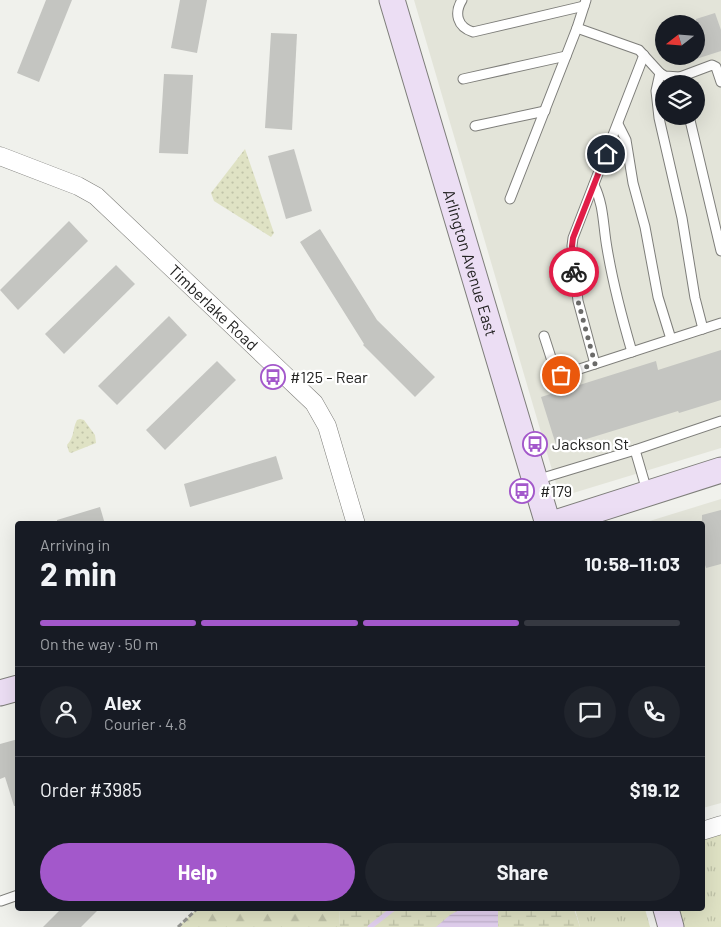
<!DOCTYPE html>
<html lang="en">
<head>
<meta charset="utf-8">
<style>
	body { margin:0; font-family:Barlow,sans-serif; background:#20242c; color:#f1f3f6; height:100vh; display:flex; flex-direction:column; font-size:19px; white-space:nowrap }
	* { box-sizing:border-box; margin:0 }
	p { font-size:16px; color:#9ea1a6 }
	.icon { flex:none; width:28px; height:28px; fill:none; stroke:currentColor; stroke-width:2; stroke-linecap:round; stroke-linejoin:round }
	.map { position:relative; flex:1; overflow:hidden }
	.details { position:absolute; left:15px; top:521px; width:690px; height:390px; display:flex; flex-direction:column; background:#171b24; border-radius:5px; box-shadow:0 5px 20px #0002 }
	.details>* { flex:none }
	.needle { width:32px; rotate:253deg }
	.fabs { position:absolute; left:655px; top:15px; display:grid; gap:10px }
	.fabs a { display:grid; place-items:center; width:50px; height:50px; border-radius:50%; background:#171b24; box-shadow:0 5px 20px #0002; font-size:25px }
	.pin { position:absolute; display:grid; place-items:center; width:42px; height:42px; color:#fff; margin:-21px; border:2px solid #fff; border-radius:50%; box-shadow:0 1px 5px #0007 }
	.courier { position:absolute; display:grid; place-items:center; width:50px; height:50px; margin:-25px; border:4px solid #e11d48; border-radius:50%; background:#fff; color:#222; box-shadow:0 1px 6px #0007 }
	.overview em { font-style:normal; font-weight:700 }
	.overview div { display:flex; flex-direction:column-reverse }
	.overview { display:flex; align-items:center; justify-content:space-between; height:85px; padding:0 25px }
	h1 { font-size:32px; font-weight:700; line-height:38px }
	.bar { display:grid; grid-template-columns:repeat(4,1fr); gap:8px 5px; align-content:center; height:60px; padding:0 25px }
	.bar i { height:6px; border-radius:4px; background:#363941 }
	.bar .selected { background:#a358cb }
	.bar p { grid-column:span 4 }
	.line { display:flex; align-items:center; gap:12px; padding:0 25px; border-top:1px solid #363941 }
	.line div { flex:1 }
	.round { display:grid; place-items:center; flex:none; width:52px; height:52px; border-radius:26px; background:#20242c }
	.button { display:flex; gap:10px; margin-top:auto; padding:10px 25px }
	.button a { flex:1; height:58px; border-radius:30px; background:#a358cb; color:#fff; font-size:20px; font-weight:700; line-height:58px; text-align:center }
	.button a+a { background:#20242c; color:#f1f3f6 }
	.map>svg:first-child { display:block }
	.built { fill:#e3e4d9; fill-rule:evenodd }
	.grass { fill:url(#grass-tufts) }
	.forest { fill:url(#forest-firs) }
	.wetland { fill:url(#wetland-marsh) }
	.park { fill:url(#park-dots) }
	.water { fill:url(#water-rules) }
	.lines { fill:none; stroke-linecap:round; stroke-linejoin:round }
	.stream { stroke:#e2d0ef; stroke-width:5 }
	.building { fill:#c4c5c1 }
	.lane-casing { stroke:#7e7e7a; stroke-width:11 }
	.street-casing { stroke:#7e7e7a; stroke-width:19 }
	.secondary-casing { stroke:#7e7e7a; stroke-width:27 }
	.path { stroke:#949591; stroke-width:3; stroke-dasharray:5 2.5; stroke-linecap:butt }
	.lane { stroke:#fff; stroke-width:9 }
	.street { stroke:#fff; stroke-width:18 }
	.secondary { stroke:#ecdef4; stroke-width:25 }
	.done { stroke:#6b6b69; stroke-width:5; stroke-dasharray:0 9 }
	.route { stroke:#e11d48; stroke-width:6 }
	.labels { text-anchor:middle; stroke-width:4.5; stroke-linejoin:round; paint-order:stroke }
	.street-label { font-size:16px; fill:#232322; stroke:#fff }
	.poi-label { font-size:16px; fill:#232322; stroke:#fff; text-anchor:start }
</style>
</head>
<body>
<div class="map">
<svg width="721" height="927" viewBox="0 0 721 927">
	<defs>
		<pattern id="grass-tufts" width="24" height="20" patternUnits="userSpaceOnUse" patternTransform="scale(1.25)"><rect width="24" height="20" fill="#dfe2c4"/><path d="M3 7l-1-3M5 7V3M7 7l1-3M15 17l-1-3M17 17v-4M19 17l1-3" fill="none" stroke="#bfc2a8"/></pattern>
		<pattern id="forest-firs" width="22" height="20" patternUnits="userSpaceOnUse" patternTransform="scale(1.25)"><rect width="22" height="20" fill="#dfe2c4"/><path d="M5 1l3.5 6h-7zM16 11l3.5 6h-7z" fill="#bfc2a8"/></pattern>
		<pattern id="wetland-marsh" width="20" height="14" patternUnits="userSpaceOnUse" patternTransform="scale(1.25)"><rect width="20" height="14" fill="#dfe2c4"/><path d="M1 5h8M5 5V1M11 12h8M15 12V8" fill="none" stroke="#bfc2a8"/></pattern>
		<pattern id="park-dots" width="8" height="8" patternUnits="userSpaceOnUse" patternTransform="scale(1.25)"><rect width="8" height="8" fill="#dfe2c4"/><path d="M2 2h.1M6 6h.1" fill="none" stroke="#bfc2a8" stroke-width="1.8" stroke-linecap="round"/></pattern>
		<pattern id="water-rules" width="6" height="5" patternUnits="userSpaceOnUse" patternTransform="scale(1.25)"><rect width="6" height="5" fill="#e2d0ef"/><path d="M0 2.5h6" fill="none" stroke="#c2b2cd"/></pattern>
	</defs>
	<rect width="100%" height="100%" fill="#f0f1ec"/>
	<!-- built -->
	<g class="built">
		<path d="M414,0H721V448L560,497ZM664,24H696V56H664ZM664,84H696V116H664Z"/>
		<polygon points="721,499 721,803 703,808 702,524 640,524"/>
	</g>
	<!-- grass -->
	<g class="grass">
		<polygon points="721,825 721,927 671,927 666,909 702,909 703,831"/>
		<polygon points="575,909 645,909 650,927 580,927"/>
	</g>
	<!-- forest -->
	<polygon class="forest" points="197,909 339,909 340,927 178,927"/>
	<!-- wetland -->
	<polygon class="wetland" points="339,909 574,909 580,927 340,927"/>
	<!-- park -->
	<g class="park">
		<polygon points="245,149 274,233 271,237 214,201 211,193"/>
		<path d="M80,419L84,420L95,435L96,443L71,453L69,452L67,445C75,436 72,430 77,420Z"/>
	</g>
	<!-- water -->
	<polygon class="water" points="461,909 498,909 498,927 436,927 450,915"/>
	<g class="lines">
		<!-- stream -->
		<polyline class="stream" points="370,927 393,909"/>
	</g>
	<!-- building -->
	<g class="building">
		<polygon points="46,0 72,0 39,82 17,73"/>
		<polygon points="180,0 207,0 197,53 171,48"/>
		<polygon points="715,13 721,30 721,51 696,59 696,19"/>
		<polygon points="271,33 297,34 292,130 265,128"/>
		<polygon points="164,74 193,75 188,154 159,153"/>
		<polygon points="294,149 312,211 286,219 268,156"/>
		<polygon points="69,221 88,241 18,310 0,290"/>
		<polygon points="320,229 377,320 435,377 415,397 363,345 364,344 300,242"/>
		<polygon points="116,265 135,284 64,354 45,334"/>
		<polygon points="169,316 187,335 117,405 98,386"/>
		<polygon points="721,350 721,400 679,413 678,411 557,448 541,397 656,361 658,370"/>
		<polygon points="217,361 236,380 165,450 146,430"/>
		<polygon points="276,456 283,479 190,507 184,484"/>
		<polygon points="100,507 105,524 57,524 57,520"/>
		<polygon points="721,510 721,564 706,568 702,556 702,515"/>
		<polygon points="18,739 18,806 14,806 5,777 0,779 0,744"/>
		<polygon points="61,909 99,909 81,927 43,927"/>
	</g>
	<g class="lines">
		<defs>
			<g id="lane">
				<path d="M462,0C454,13 457,27 473,32L584,6"/>
				<polyline points="586,0 577,28 639,50 660,73 665,76 680,77"/>
				<polyline points="660,73 656,91 659,118 682,218 695,298 703,329"/>
				<polyline points="463,79 566,56"/>
				<polyline points="681,84 680,77 712,65 716,67 721,82"/>
				<polyline points="689,116 721,251"/>
				<polyline points="618,124 626,140 633,183 645,227 658,297 671,339"/>
				<polyline points="475,126 545,111"/>
				<path d="M594,185C604,205 603,226 607,248C613,284 622,318 632,352"/>
				<polyline points="510,199 577,28"/>
				<polyline points="544,336 555,370 561,375 721,323"/>
				<polyline points="595,364 578,301 572,246 573,238 644,55"/>
				<polyline points="635,450 647,491"/>
				<polyline points="536,480 635,450 721,421"/>
				<polyline points="1,901 18,895"/>
			</g>
			<g id="street">
				<path id="s1" d="M0,156L78,186L96,196L314,403L327,426L356,524"/>
				<polyline points="702,831 721,825"/>
			</g>
			<g id="secondary">
				<path id="s2" d="M392,0L548,524"/>
				<polyline points="552,524 721,470"/>
				<polyline points="0,693 18,688"/>
				<polyline points="666,909 671,927"/>
			</g>
		</defs>
		<!-- lane casing -->
		<use href="#lane" class="lane-casing"/>
		<!-- street casing -->
		<use href="#street" class="street-casing"/>
		<!-- secondary casing -->
		<use href="#secondary" class="secondary-casing"/>
		<!-- path -->
		<polyline class="path" points="178,927 197,909"/>
		<!-- lane -->
		<use href="#lane" class="lane"/>
		<!-- street -->
		<use href="#street" class="street"/>
		<!-- secondary -->
		<use href="#secondary" class="secondary"/>
	</g>
	<g class="lines">
		<!-- done -->
		<polyline class="done" points="561,375 595,364 578,301 574,272"/>
		<!-- route -->
		<polyline class="route" points="574,272 572,246 573,238 606,154"/>
	</g>
	<!-- icons -->
	<defs>
		<symbol id="bus-ring" viewBox="-11 -11 22 22"><circle r="9.5" fill="#fff" stroke="#a358cb" stroke-width="1.5"/><path d="M-5-6H5V4H4V6H2V4H-2V6H-4V4H-5ZM-3.5-4V0h7V-4ZM-3.5 1.2v1.5H-2V1.2ZM2 1.2v1.5H3.5V1.2Z" fill="#a358cb"/></symbol>
	</defs>
	<g fill-rule="evenodd">
		<use href="#bus-ring" x="259" y="363" width="28" height="28"/>
		<use href="#bus-ring" x="521" y="430" width="28" height="28"/>
		<use href="#bus-ring" x="508" y="477" width="28" height="28"/>
	</g>
	<g class="labels">
		<!-- street labels -->
		<g class="street-label">
			<text dy="6" stroke="none"><textPath href="#s2" startOffset="274">Arlington Avenue East</textPath></text>
			<text dy="6" stroke="none"><textPath href="#s1" startOffset="266">Timberlake Road</textPath></text>
		</g>
		<!-- poi labels -->
		<g class="poi-label">
			<text x="290" y="383">#125 - Rear</text>
			<text x="552" y="450">Jackson St</text>
			<text x="540" y="497">#179</text>
		</g>
	</g>
</svg>
<div class="fabs">
<a><svg class="needle" viewBox="-14 -14 28 28"><path d="M0-13l5 13h-10z" fill="#e53935"/><path d="M0 13l5-13h-10z" fill="#9ea1a6"/></svg></a>
<a><svg class="icon" aria-label="layers" viewBox="0 0 24 24"><path d="M12 4l9 5-9 5-9-5zM3 14l9 5 9-5"/></svg></a>
</div>
<div class="pin" style="left:561px;top:375px;background:#ea580c"><svg class="icon" aria-label="bag" viewBox="0 0 24 24"><path d="M5 8h14l-1 12H6zM9 8a3 3 0 0 1 6 0"/></svg></div>
<div class="pin" style="left:606px;top:154px;background:#1f2937"><svg class="icon" aria-label="home" viewBox="0 0 24 24"><path d="M3 11l9-7 9 7M6 9v11h12V9"/></svg></div>
<div class="courier" style="left:574px;top:272px"><svg class="icon" aria-label="bike" viewBox="0 0 24 24"><circle cx="6" cy="16" r="4"/><circle cx="18" cy="16" r="4"/><path d="M6 16l4-8h5l3 8M10 8l3 8H6M13 5h3"/></svg></div>
<section class="details">
<div class="overview"><div><h1>2 min</h1><p>Arriving in</p></div><em>10:58–11:03</em></div>
<div class="bar"><i class="selected"></i><i class="selected"></i><i class="selected"></i><i></i><p>On the way · 50 m</p></div>
<div class="line" style="height:90px"><a class="round"><svg class="icon" aria-label="person" viewBox="0 0 24 24"><circle cx="12" cy="8" r="4"/><path d="M4 21q1-7 8-7t8 7"/></svg></a><div><b>Alex</b><p>Courier · 4.8</p></div><a class="round"><svg class="icon" aria-label="chat" viewBox="0 0 24 24"><path d="M4 5h16v11H9l-5 4z"/></svg></a><a class="round"><svg class="icon" aria-label="phone" viewBox="0 0 24 24"><path d="M5 4h4l2 5-3 2q2 4 5 5l2-3 5 2v4C11 20 4 13 5 4z"/></svg></a></div>
<div class="line" style="height:65px"><div>Order #3985</div><b>$19.12</b></div>
<div class="button"><a>Help</a><a>Share</a></div>
</section>
</div>
</body>
</html>
